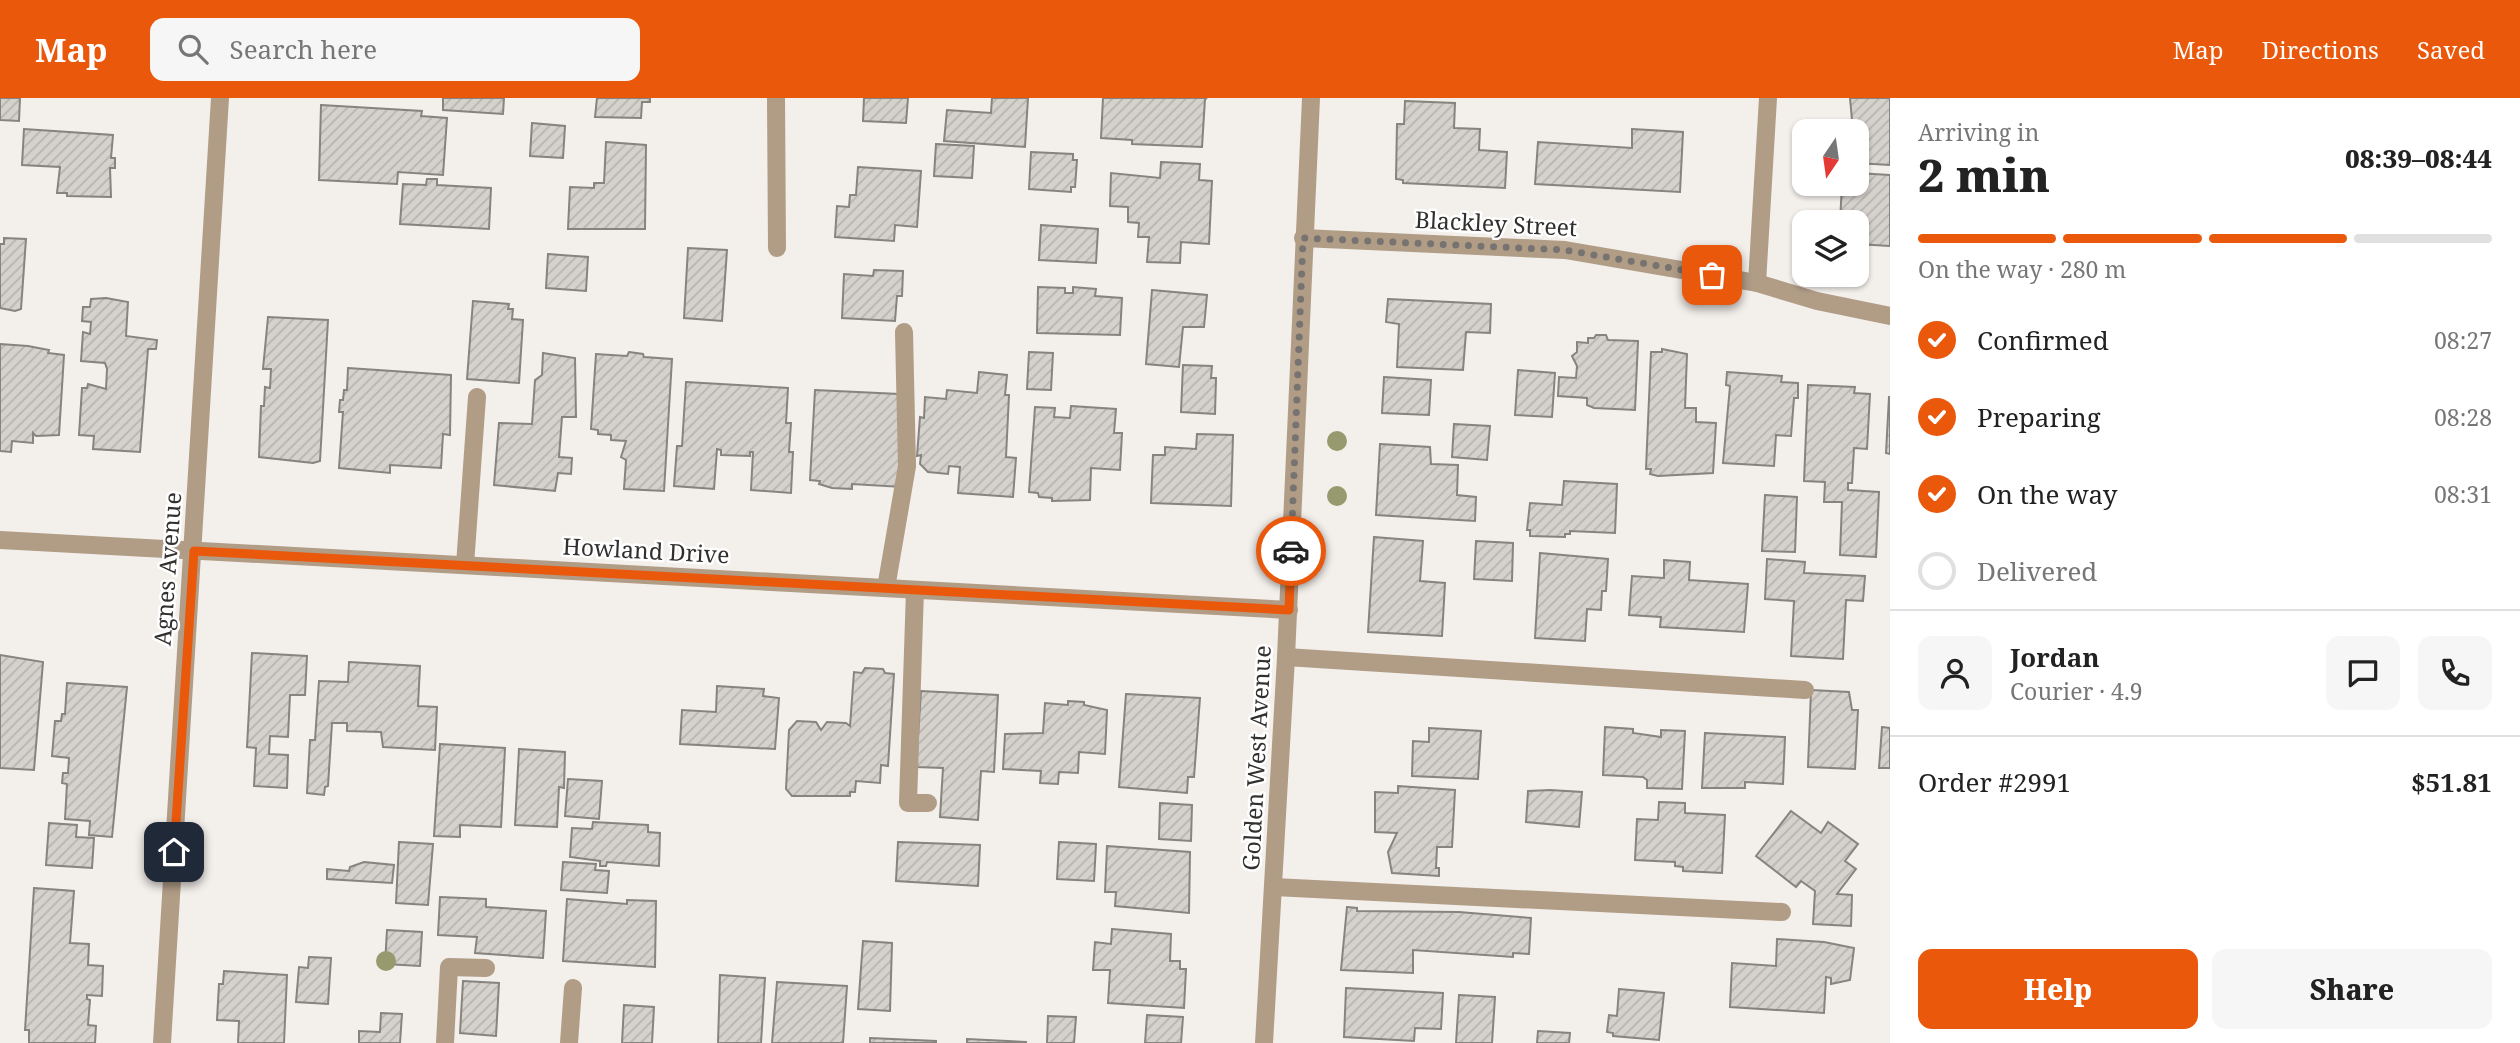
<!DOCTYPE html>
<html lang="en">
<head>
<meta charset="utf-8">
<style>
	body { margin:0; font-family:"Noto Serif",serif; background:#f6f6f6; color:#222; height:100vh; display:flex; flex-direction:column; font-size:26px; white-space:nowrap }
	* { box-sizing:border-box; margin:0 }
	p { font-size:23px; color:#767676 }
	.icon { flex:none; width:38px; height:38px; fill:none; stroke:currentColor; stroke-width:2; stroke-linecap:round; stroke-linejoin:round }
	.map { position:relative; flex:1; overflow:hidden }
	.drawer { display:flex; flex-direction:column; background:#fff; width:630px }
	.drawer>* { flex:none }
	.needle { width:46px; rotate:193deg }
	.buttons { position:absolute; left:1792px; top:21px; display:grid; gap:14px }
	.buttons a { display:grid; place-items:center; width:77px; height:77px; border-radius:14px; background:#fff; box-shadow:0 2px 5px #0004; font-size:35px }
	.pin { position:absolute; display:grid; place-items:center; width:60px; height:60px; color:#fff; margin:-30px; border-radius:14px; box-shadow:0 4px 10px #0006 }
	.courier { position:absolute; display:grid; place-items:center; width:70px; height:70px; margin:-35px; border:5px solid #ea580c; border-radius:50%; background:#fff; color:#222; box-shadow:0 2px 9px #0007 }
	.overview em { font-style:normal; font-weight:800 }
	.overview div { display:flex; flex-direction:column-reverse }
	.overview { display:flex; align-items:center; justify-content:space-between; height:119px; padding:0 28px }
	h1 { font-size:46px; font-weight:800; line-height:52px }
	.bar { display:grid; grid-template-columns:repeat(4,1fr); gap:10px 7px; align-content:center; height:84px; padding:0 28px }
	.bar i { height:9px; border-radius:5px; background:#e0e0e0 }
	.bar .selected { background:#ea580c }
	.bar p { grid-column:span 4 }
	.line { display:flex; align-items:center; gap:18px; padding:0 28px; border-top:2px solid #e0e0e0 }
	.line div { flex:1 }
	.round { display:grid; place-items:center; flex:none; width:74px; height:74px; border-radius:14px; background:#f6f6f6 }
	ol { padding:0 28px; list-style:none }
	li { display:flex; align-items:center; gap:21px; height:77px }
	li p { margin-inline-start:auto }
	li .icon { padding:7px; border-radius:50%; background:#ea580c; color:#fff; stroke-width:4 }
	li:last-child { color:#767676 }
	li i { width:38px; height:38px; border:4px solid #e0e0e0; border-radius:50% }
	.action { display:flex; gap:14px; margin-top:auto; padding:14px 28px }
	.action a { flex:1; height:80px; border-radius:14px; background:#ea580c; color:#fff; font-size:28px; font-weight:800; line-height:80px; text-align:center }
	.action a+a { background:#f6f6f6; color:#222 }
	header { display:flex; align-items:center; gap:42px; box-sizing:border-box; height:98px; padding:0 35px; background:#ea580c; color:#fff }
	header strong { font-size:33px }
	nav { display:flex; gap:38px; margin-inline-start:auto; font-size:24px }
	.search { width:490px; height:63px; background:#f6f6f6; display:flex; align-items:center; gap:18px; box-sizing:border-box; padding:0 24px; border-radius:14px; color:#767676; font-size:26px }
	main { display:flex; flex:1; min-height:0 }
	.map>svg:first-child { display:block }
	.building { fill:url(#building-hatch); stroke:#87837f; stroke-width:2 }
	.lines { fill:none; stroke-linecap:round; stroke-linejoin:round }
	.minor { stroke:#b19c86; stroke-width:18 }
	.tree { fill:#969a6e }
	.done { stroke:#767371; stroke-width:7; stroke-dasharray:0 12.6 }
	.route { stroke:#ea580c; stroke-width:9 }
	.labels { text-anchor:middle; stroke-width:5; stroke-linejoin:round; paint-order:stroke }
	.street-label { font-size:23px; fill:#32302f; stroke:#fff }
</style>
</head>
<body>
<header>
<strong>Map</strong>
<div class="search"><svg class="icon" aria-label="search" viewBox="0 0 24 24"><circle cx="10" cy="10" r="6"/><path d="M15 15l6 6"/></svg>Search here</div>
<nav><a>Map</a><a>Directions</a><a>Saved</a></nav>
</header>
<main>
<div class="map">
<svg width="1890" height="945" viewBox="0 0 1890 945">
	<defs>
		<pattern id="building-hatch" width="6" height="6" patternUnits="userSpaceOnUse" patternTransform="scale(1.75)"><rect width="6" height="6" fill="#d5d1cd"/><path d="M-1 1l2-2M0 6l6-6M5 7l2-2" fill="none" stroke="#b7b4b0"/></pattern>
	</defs>
	<rect width="100%" height="100%" fill="#f3efeb"/>
	<!-- building -->
	<g class="building">
		<polygon points="0,0 20,0 19,23 0,22"/>
		<polygon points="443,0 504,0 503,16 443,12"/>
		<polygon points="597,0 650,0 650,4 642,4 641,20 595,19"/>
		<polygon points="864,0 908,0 906,25 863,23"/>
		<polygon points="992,0 1028,0 1025,49 944,43 947,12 991,15"/>
		<polygon points="1103,0 1207,0 1205,1 1202,49 1132,46 1132,42 1101,40"/>
		<polygon points="1850,0 1890,0 1890,67 1857,65 1857,33 1853,33"/>
		<polygon points="1405,3 1455,5 1454,30 1480,31 1479,52 1507,54 1505,90 1403,85 1403,82 1396,81 1397,26 1404,26"/>
		<polygon points="321,7 422,13 421,18 447,20 443,77 398,74 397,86 319,82"/>
		<polygon points="532,25 565,28 563,60 530,58"/>
		<polygon points="24,31 113,37 111,60 115,60 115,70 110,70 111,99 67,98 67,95 57,95 60,69 22,67"/>
		<polygon points="1632,31 1683,34 1680,94 1535,86 1538,44 1632,50"/>
		<polygon points="606,44 646,47 645,131 568,131 570,89 594,90 594,85 604,85"/>
		<polygon points="936,46 974,48 972,80 934,78"/>
		<polygon points="1031,54 1073,56 1073,62 1077,62 1075,89 1071,89 1071,94 1029,91"/>
		<polygon points="1161,64 1200,66 1199,82 1212,83 1209,146 1181,144 1180,165 1147,164 1149,139 1138,139 1139,125 1128,124 1128,109 1110,108 1111,75 1160,80"/>
		<polygon points="858,69 921,73 917,129 895,127 894,143 835,139 837,108 849,109 850,97 856,97"/>
		<polygon points="1857,75 1890,77 1890,148 1857,146 1857,124 1840,124 1842,86 1857,86"/>
		<polygon points="427,81 437,81 437,87 491,90 489,131 400,126 403,86 426,87"/>
		<polygon points="1041,127 1098,131 1096,165 1039,162"/>
		<polygon points="4,140 26,141 21,211 15,213 0,210 0,146 4,146"/>
		<polygon points="688,150 727,152 722,223 684,220"/>
		<polygon points="548,156 588,159 586,193 546,190"/>
		<polygon points="874,172 903,173 902,198 897,198 895,223 842,220 844,176 873,178"/>
		<polygon points="1038,189 1065,190 1065,195 1073,195 1073,189 1096,191 1095,198 1122,200 1120,237 1037,235"/>
		<polygon points="1152,192 1207,197 1204,229 1183,229 1179,269 1146,266"/>
		<polygon points="106,200 128,204 126,238 157,242 156,251 148,251 140,354 93,351 94,338 79,337 82,290 87,290 88,286 106,291 107,271 105,265 81,263 83,234 90,236 91,224 82,223 83,209 90,209 91,201"/>
		<polygon points="1388,201 1491,206 1490,235 1466,234 1463,272 1397,269 1399,226 1386,224"/>
		<polygon points="473,203 509,206 508,211 513,211 512,221 523,222 519,285 467,281"/>
		<polygon points="268,219 328,222 320,363 313,365 259,359 261,308 264,308 265,289 270,290 271,271 263,271"/>
		<polygon points="1596,237 1606,237 1608,242 1638,243 1635,312 1594,310 1587,307 1587,300 1558,298 1559,279 1576,280 1577,268 1572,258 1577,254 1577,244 1588,245 1588,240 1594,240"/>
		<polygon points="0,246 28,248 49,252 48,255 64,257 59,337 36,338 33,335 33,345 12,343 11,354 0,353"/>
		<polygon points="1662,251 1687,256 1685,310 1696,310 1696,324 1716,325 1713,375 1658,378 1650,376 1651,371 1646,371 1651,254 1662,254"/>
		<polygon points="629,254 643,256 644,259 672,261 664,393 624,391 626,362 621,359 626,343 611,342 611,337 598,336 598,332 591,331 596,256 627,258"/>
		<polygon points="1029,254 1053,255 1051,292 1027,291"/>
		<polygon points="543,255 575,260 576,319 562,319 559,359 572,360 571,376 558,375 555,393 494,387 499,325 532,326 535,282 542,277"/>
		<polygon points="1183,267 1212,268 1211,280 1216,280 1215,316 1181,314"/>
		<polygon points="348,270 451,277 450,337 443,336 441,370 390,367 390,375 339,370 343,314 339,314 340,302 343,302 344,292 347,292"/>
		<polygon points="1518,272 1555,275 1552,319 1515,317"/>
		<polygon points="979,274 1007,277 1005,297 1009,297 1006,359 1016,360 1013,399 958,395 960,369 949,368 948,376 928,374 920,366 921,357 917,358 920,319 924,320 925,299 946,301 947,292 977,295"/>
		<polygon points="1727,274 1782,278 1781,284 1798,285 1798,300 1794,300 1791,338 1776,337 1774,368 1723,365 1730,288 1726,287"/>
		<polygon points="1384,279 1431,282 1429,317 1382,315"/>
		<polygon points="686,284 788,290 786,325 791,325 789,354 793,354 791,395 751,392 753,354 750,354 750,358 721,357 721,352 717,351 714,391 674,388 677,348 682,348"/>
		<polygon points="1808,287 1855,289 1854,295 1870,296 1867,351 1854,350 1852,385 1848,385 1848,392 1879,394 1876,459 1840,457 1842,404 1824,404 1825,384 1804,383"/>
		<polygon points="815,292 899,296 902,389 852,386 852,391 832,390 819,386 820,383 810,382"/>
		<polygon points="1889,299 1890,299 1890,356 1886,355"/>
		<polygon points="1071,308 1116,311 1114,335 1122,335 1120,372 1091,370 1090,402 1052,403 1052,400 1039,399 1038,395 1029,394 1035,309 1055,310 1054,319 1070,320"/>
		<polygon points="1454,326 1490,328 1487,362 1452,359"/>
		<polygon points="1197,336 1233,337 1231,408 1151,405 1153,357 1165,357 1165,349 1196,351"/>
		<polygon points="1380,346 1430,349 1431,366 1458,367 1457,397 1476,399 1475,423 1376,417"/>
		<polygon points="1564,383 1617,386 1615,435 1570,433 1570,436 1565,436 1565,439 1530,438 1530,432 1527,432 1530,405 1562,407"/>
		<polygon points="1765,397 1797,399 1795,454 1762,453"/>
		<polygon points="1374,439 1423,443 1420,483 1445,485 1442,538 1368,534"/>
		<polygon points="1476,443 1513,445 1512,483 1474,481"/>
		<polygon points="1540,455 1608,461 1606,493 1602,493 1601,512 1587,511 1585,543 1535,540"/>
		<polygon points="1767,461 1805,464 1804,475 1865,478 1863,503 1846,502 1843,561 1791,558 1794,503 1765,501"/>
		<polygon points="1664,462 1690,464 1689,482 1748,486 1744,534 1660,529 1661,519 1629,517 1632,478 1664,480"/>
		<polygon points="252,555 307,558 305,597 290,597 288,639 270,638 269,656 288,657 287,690 254,688 256,650 247,649"/>
		<polygon points="0,557 43,564 34,672 0,670"/>
		<polygon points="349,564 420,568 418,608 437,609 435,652 383,649 381,634 347,633 347,625 332,625 328,688 325,689 324,697 307,695 310,642 315,642 319,583 348,584"/>
		<polygon points="865,570 883,571 885,575 894,576 888,668 881,667 880,685 856,683 855,694 850,694 850,698 792,698 786,691 789,632 797,623 816,624 821,632 827,624 846,625 850,628 854,574 862,575"/>
		<polygon points="67,585 127,589 112,739 89,737 90,723 65,721 67,686 62,685 63,675 68,675 69,660 52,658 55,623 61,623 62,616 65,616"/>
		<polygon points="717,588 764,591 763,598 779,600 775,651 680,646 682,612 716,614"/>
		<polygon points="1811,592 1849,594 1852,612 1858,612 1855,671 1808,669"/>
		<polygon points="921,593 998,597 994,674 981,673 978,722 940,719 943,670 916,669"/>
		<polygon points="1126,596 1200,600 1194,679 1188,679 1187,695 1119,689"/>
		<polygon points="1068,603 1084,604 1084,607 1107,612 1105,656 1079,654 1078,675 1059,674 1058,686 1040,685 1041,673 1003,671 1005,636 1043,635 1045,605 1068,607"/>
		<polygon points="1605,629 1633,631 1633,635 1661,639 1661,632 1685,633 1682,691 1647,690 1647,682 1643,679 1603,677"/>
		<polygon points="1882,629 1890,630 1890,670 1879,670"/>
		<polygon points="1429,630 1481,633 1478,681 1412,678 1413,643 1429,644"/>
		<polygon points="1705,635 1785,639 1783,686 1745,684 1745,690 1702,690"/>
		<polygon points="440,646 505,650 501,729 460,727 460,739 434,738"/>
		<polygon points="519,651 565,654 564,690 559,689 557,729 515,727"/>
		<polygon points="568,681 602,683 599,721 565,718"/>
		<polygon points="1398,688 1455,692 1452,749 1437,749 1436,770 1439,770 1439,778 1392,775 1388,754 1397,735 1375,734 1375,694 1398,695"/>
		<polygon points="1550,692 1582,694 1579,729 1526,724 1528,693"/>
		<polygon points="1659,704 1685,705 1685,715 1725,717 1722,775 1683,773 1683,769 1675,768 1675,764 1635,762 1637,721 1658,722"/>
		<polygon points="1160,705 1192,707 1191,743 1159,741"/>
		<polygon points="1791,713 1821,735 1828,724 1858,746 1845,763 1856,771 1837,796 1852,797 1851,828 1813,826 1815,793 1801,783 1796,789 1756,758"/>
		<polygon points="593,724 648,727 648,734 660,735 659,768 607,764 606,768 600,768 600,763 570,759 572,730 592,731"/>
		<polygon points="49,725 77,727 76,739 94,740 92,770 46,767"/>
		<polygon points="399,744 433,746 428,807 396,805"/>
		<polygon points="898,744 980,747 978,788 896,783"/>
		<polygon points="1059,744 1096,746 1094,783 1057,781"/>
		<polygon points="1107,748 1190,754 1189,815 1115,808 1116,794 1105,794"/>
		<polygon points="364,764 394,767 392,785 327,781 327,771 349,773 350,769"/>
		<polygon points="563,764 596,766 595,772 609,773 607,795 561,792"/>
		<polygon points="34,790 74,793 70,845 89,846 88,867 103,868 102,898 87,897 87,901 90,902 88,927 96,928 95,945 29,945 29,932 25,932"/>
		<polygon points="440,799 486,801 486,809 546,813 543,860 475,855 477,839 438,837"/>
		<polygon points="567,801 627,806 627,802 656,803 655,869 563,863"/>
		<polygon points="1347,809 1357,810 1357,813 1459,814 1531,820 1529,856 1513,855 1513,859 1413,852 1413,875 1341,872"/>
		<polygon points="1112,831 1171,836 1170,863 1180,863 1180,871 1186,871 1184,910 1108,905 1110,872 1093,872 1095,844 1111,846"/>
		<polygon points="387,832 422,834 420,868 385,866"/>
		<polygon points="1777,841 1824,844 1854,850 1850,882 1831,886 1831,880 1826,879 1824,915 1730,909 1732,865 1776,868"/>
		<polygon points="863,843 892,845 890,913 858,911"/>
		<polygon points="309,859 331,860 328,906 296,904 299,869 308,870"/>
		<polygon points="224,873 287,877 284,945 238,945 239,923 217,922 219,886 223,886"/>
		<polygon points="720,877 765,880 761,945 718,945"/>
		<polygon points="463,883 499,885 496,938 460,935"/>
		<polygon points="777,884 847,888 843,945 772,945"/>
		<polygon points="1346,890 1443,895 1441,931 1415,930 1414,943 1344,939"/>
		<polygon points="1619,891 1664,895 1659,942 1613,938 1613,935 1607,934 1609,917 1617,918"/>
		<polygon points="1459,897 1495,899 1492,945 1456,945"/>
		<polygon points="624,907 654,909 652,945 622,945"/>
		<polygon points="381,915 402,916 400,945 359,945 359,933 380,934"/>
		<polygon points="1147,917 1183,919 1181,945 1145,945"/>
		<polygon points="1048,918 1076,919 1074,945 1047,945"/>
		<polygon points="1538,933 1570,935 1569,945 1537,945"/>
		<polygon points="870,940 936,943 936,945 870,945"/>
		<polygon points="967,941 1027,944 967,945"/>
	</g>
	<g class="lines">
		<!-- minor -->
		<g class="minor">
			<polyline points="776,0 777,150"/>
			<polyline points="1303,140 1565,152 1757,185 1817,203 1890,218"/>
			<polyline points="1757,185 1768,0"/>
			<polyline points="0,442 1289,512"/>
			<polyline points="465,467 477,299"/>
			<polyline points="886,490 907,368 904,234"/>
			<polyline points="915,492 908,705 928,705"/>
			<polyline points="1286,559 1805,592"/>
			<polyline points="1274,789 1782,814"/>
			<polyline points="162,945 220,0"/>
			<polyline points="445,945 449,869 486,870"/>
			<polyline points="569,945 573,890"/>
			<polyline points="1264,945 1286,559 1311,0"/>
		</g>
	</g>
	<!-- trees -->
	<g class="tree">
		<circle cx="1337" cy="343" r="10"/>
		<circle cx="1337" cy="398" r="10"/>
		<circle cx="386" cy="863" r="10"/>
	</g>
	<g class="lines">
		<!-- done -->
		<polyline class="done" points="1291,453 1303,140 1565,152 1712,177"/>
		<!-- route -->
		<polyline class="route" points="174,754 194,453 1289,512 1291,453"/>
	</g>
	<g class="labels">
		<!-- street labels -->
		<g class="street-label">
			<text transform="translate(1496 126) rotate(3)" y="8">Blackley Street</text>
			<text transform="translate(646 453) rotate(3)" y="8">Howland Drive</text>
			<text transform="translate(168 471) rotate(-86)" y="8">Agnes Avenue</text>
			<text transform="translate(1257 660) rotate(-87)" y="8">Golden West Avenue</text>
		</g>
	</g>
</svg>
<div class="buttons">
<a><svg class="needle" viewBox="-14 -14 28 28"><path d="M0-13l5 13h-10z" fill="#e53935"/><path d="M0 13l5-13h-10z" fill="#767676"/></svg></a>
<a><svg class="icon" aria-label="layers" viewBox="0 0 24 24"><path d="M12 4l9 5-9 5-9-5zM3 14l9 5 9-5"/></svg></a>
</div>
<div class="pin" style="left:1712px;top:177px;background:#ea580c"><svg class="icon" aria-label="bag" viewBox="0 0 24 24"><path d="M5 8h14l-1 12H6zM9 8a3 3 0 0 1 6 0"/></svg></div>
<div class="pin" style="left:174px;top:754px;background:#1f2937"><svg class="icon" aria-label="home" viewBox="0 0 24 24"><path d="M3 11l9-7 9 7M6 9v11h12V9"/></svg></div>
<div class="courier" style="left:1291px;top:453px"><svg class="icon" aria-label="car" viewBox="0 0 24 24"><path d="M5 17H2v-5l4-1 3-4h7l3 4 3 1v5h-3M9 17h6M6 11h13"/><circle cx="7" cy="17" r="2"/><circle cx="17" cy="17" r="2"/></svg></div>
</div>
<section class="drawer">
<div class="overview"><div><h1>2 min</h1><p>Arriving in</p></div><em>08:39–08:44</em></div>
<div class="bar"><i class="selected"></i><i class="selected"></i><i class="selected"></i><i></i><p>On the way · 280 m</p></div>
<ol>
<li><svg class="icon" aria-label="check" viewBox="0 0 24 24"><path d="M5 12l5 5 9-10"/></svg>Confirmed<p>08:27</p></li>
<li><svg class="icon" aria-label="check" viewBox="0 0 24 24"><path d="M5 12l5 5 9-10"/></svg>Preparing<p>08:28</p></li>
<li><svg class="icon" aria-label="check" viewBox="0 0 24 24"><path d="M5 12l5 5 9-10"/></svg>On the way<p>08:31</p></li>
<li><i></i>Delivered</li>
</ol>
<div class="line" style="height:126px"><a class="round"><svg class="icon" aria-label="person" viewBox="0 0 24 24"><circle cx="12" cy="8" r="4"/><path d="M4 21q1-7 8-7t8 7"/></svg></a><div><b>Jordan</b><p>Courier · 4.9</p></div><a class="round"><svg class="icon" aria-label="chat" viewBox="0 0 24 24"><path d="M4 5h16v11H9l-5 4z"/></svg></a><a class="round"><svg class="icon" aria-label="phone" viewBox="0 0 24 24"><path d="M5 4h4l2 5-3 2q2 4 5 5l2-3 5 2v4C11 20 4 13 5 4z"/></svg></a></div>
<div class="line" style="height:91px"><div>Order #2991</div><b>$51.81</b></div>
<div class="action"><a>Help</a><a>Share</a></div>
</section>
</main>
</body>
</html>
